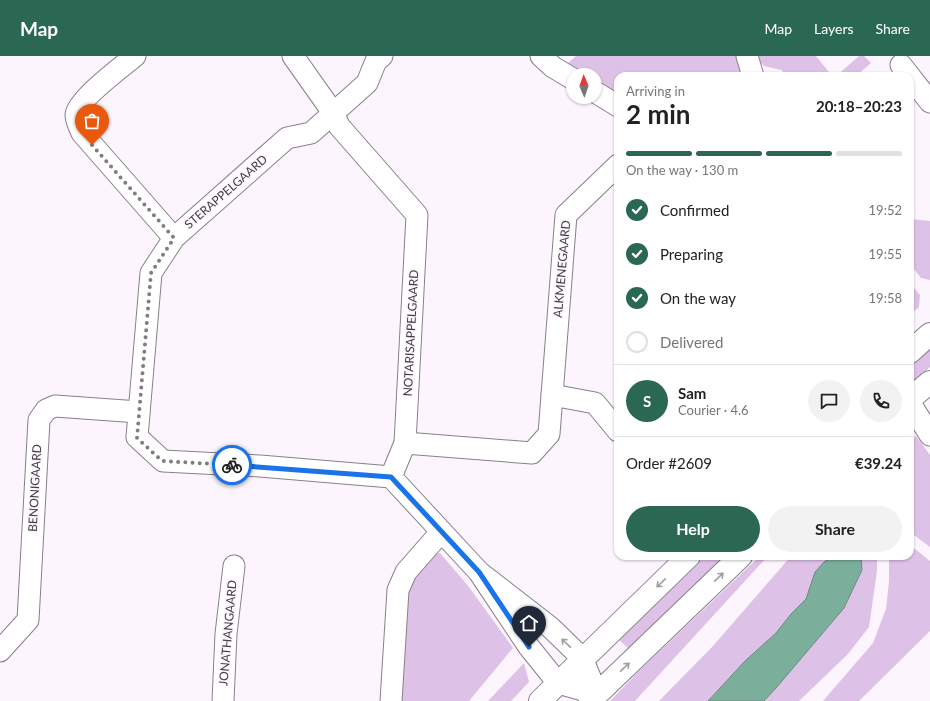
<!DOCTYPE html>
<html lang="en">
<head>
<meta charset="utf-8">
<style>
	body { margin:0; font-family:Lato,sans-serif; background:#f2f2f2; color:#222; height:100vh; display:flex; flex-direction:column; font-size:15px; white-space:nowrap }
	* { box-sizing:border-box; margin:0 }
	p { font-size:13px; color:#767676 }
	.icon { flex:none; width:22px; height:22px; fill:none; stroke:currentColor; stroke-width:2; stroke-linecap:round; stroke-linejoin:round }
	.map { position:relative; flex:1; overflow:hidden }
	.details { position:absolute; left:614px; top:16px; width:300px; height:488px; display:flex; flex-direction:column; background:#fff; border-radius:12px; box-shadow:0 1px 3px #0004 }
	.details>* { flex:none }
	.needle { width:26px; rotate:358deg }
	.controls { position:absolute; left:566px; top:12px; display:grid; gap:8px }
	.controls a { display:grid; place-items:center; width:36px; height:36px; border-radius:50%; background:#fff; box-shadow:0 1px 3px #0004; font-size:20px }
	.pin { position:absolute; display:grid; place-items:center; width:34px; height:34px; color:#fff; margin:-41px -17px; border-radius:50% 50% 50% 0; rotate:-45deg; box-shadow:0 0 4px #0007 }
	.pin .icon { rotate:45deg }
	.courier { position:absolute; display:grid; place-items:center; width:40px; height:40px; margin:-20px; border:3px solid #1a73e8; border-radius:50%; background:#fff; color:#222; box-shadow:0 1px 5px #0007 }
	.summary em { font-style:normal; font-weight:700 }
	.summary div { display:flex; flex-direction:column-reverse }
	.summary { display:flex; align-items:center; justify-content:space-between; height:68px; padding:0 12px }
	h1 { font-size:26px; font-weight:700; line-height:30px }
	.bar { display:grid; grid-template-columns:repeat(4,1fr); gap:6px 4px; align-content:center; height:48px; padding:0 12px }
	.bar i { height:5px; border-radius:3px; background:#e0e0e0 }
	.bar .selected { background:#2b6854 }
	.bar p { grid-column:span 4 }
	.line { display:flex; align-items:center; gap:10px; padding:0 12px; border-top:1px solid #e0e0e0 }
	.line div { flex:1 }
	.round { display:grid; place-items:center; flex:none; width:42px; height:42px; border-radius:21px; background:#f2f2f2 }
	ol { padding:0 12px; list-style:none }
	li { display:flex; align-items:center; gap:12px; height:44px }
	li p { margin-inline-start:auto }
	li .icon { padding:4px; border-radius:50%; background:#2b6854; color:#fff; stroke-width:4 }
	li:last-child { color:#767676 }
	li i { width:22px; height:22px; border:2px solid #e0e0e0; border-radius:50% }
	.action { display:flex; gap:8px; margin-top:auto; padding:8px 12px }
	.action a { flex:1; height:46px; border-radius:24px; background:#2b6854; color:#fff; font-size:16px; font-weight:700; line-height:46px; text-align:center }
	.action a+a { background:#f2f2f2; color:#222 }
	header { display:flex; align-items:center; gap:24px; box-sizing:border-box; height:56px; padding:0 20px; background:#2b6854; color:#fff }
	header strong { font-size:19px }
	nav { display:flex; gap:22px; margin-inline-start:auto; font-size:14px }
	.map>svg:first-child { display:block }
	.green { fill:#dec1e7 }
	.water { fill:#7baf9b; stroke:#698c80 }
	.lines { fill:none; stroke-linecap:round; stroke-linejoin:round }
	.minor-casing { stroke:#897f8c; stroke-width:23 }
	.secondary-casing { stroke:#897f8c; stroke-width:24 }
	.minor { stroke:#fff; stroke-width:21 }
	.secondary { stroke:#fff; stroke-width:22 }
	.oneway { stroke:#a09da0 }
	.done { stroke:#827c83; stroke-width:4; stroke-dasharray:0 7.2 }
	.route { stroke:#1a73e8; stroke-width:5 }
	.labels { text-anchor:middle; stroke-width:3; stroke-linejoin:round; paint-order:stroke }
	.street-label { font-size:12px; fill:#403b41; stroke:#fcf5fe }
</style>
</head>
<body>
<header>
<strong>Map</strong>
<nav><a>Map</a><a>Layers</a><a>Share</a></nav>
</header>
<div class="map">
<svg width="930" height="645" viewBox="0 0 930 645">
	<rect width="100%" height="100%" fill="#fcf5fe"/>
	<!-- green -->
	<g class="green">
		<polygon points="576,0 739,0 744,20 618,20 618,43 595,29 595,19 579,19 566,9"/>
		<polygon points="754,0 816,0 832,20 788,20 781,14 764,10"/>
		<polygon points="859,0 864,0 871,7 856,20 836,20"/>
		<polygon points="910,163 930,165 930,224 921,222 910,208"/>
		<polygon points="910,227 920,239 919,251 910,259"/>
		<polygon points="930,291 930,311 910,329 910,309"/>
		<polygon points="916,380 930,399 930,491 910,476 910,385"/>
		<polygon points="910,489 930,505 930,575 859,645 823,645 873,587 886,553 889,525 889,500 910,500"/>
		<polygon points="440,497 469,531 513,592 469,645 400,645 407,539 411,524 434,498"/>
		<polygon points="705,500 725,500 629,593 618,583"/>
		<polygon points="760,500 768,500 635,645 610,645 644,610"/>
		<polygon points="791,500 833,500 824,506 810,531 806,543 791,558 776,577 745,605 708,645 659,645 713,590"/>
		<polygon points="861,500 877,500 877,515 869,571 848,598 799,645 764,645 776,632 862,515"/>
		<polygon points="524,607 529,626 511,645 488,645"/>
	</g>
	<!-- water -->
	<polygon class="water" points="833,500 861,500 862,514 844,552 776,632 764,645 708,645 745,605 776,577 791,558 806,543 815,516 824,506"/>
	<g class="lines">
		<defs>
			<g id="minor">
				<path d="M135,0C123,10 77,44 76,59C76,65 80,72 82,77L174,182"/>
				<polyline points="293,0 334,58 339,70 417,159 405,387 391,421"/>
				<polyline points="382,0 376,5 367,27 311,77 287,82 174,182 151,217 137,381 163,405 260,410 391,421 479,516 550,571 582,602 597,638 558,627 529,591 479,516"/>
				<polyline points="541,0 553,11 573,23"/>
				<polyline points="747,0 753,20"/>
				<polyline points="901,9 930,46"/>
				<polyline points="595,36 618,50"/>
				<polyline points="552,339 595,347 618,375"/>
				<polyline points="910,347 930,379"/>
				<polyline points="405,387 532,397 549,378 566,159 618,109"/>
				<polyline points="0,595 28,564 39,364 46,354 55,350 139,356"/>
				<polyline points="223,645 226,578 234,510"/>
				<polyline points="391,645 398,534 406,516 441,476"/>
			</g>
			<g id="secondary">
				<polyline points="910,296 930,278"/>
				<polyline points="910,343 930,326"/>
				<polyline points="540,645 689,500"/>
				<polyline points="590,645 741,500"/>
			</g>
		</defs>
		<!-- minor casing -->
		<use href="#minor" class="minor-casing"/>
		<!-- secondary casing -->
		<use href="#secondary" class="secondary-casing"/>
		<!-- minor -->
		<use href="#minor" class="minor"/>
		<!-- secondary -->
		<use href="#secondary" class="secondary"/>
	</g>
	<!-- one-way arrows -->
	<defs><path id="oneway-shaft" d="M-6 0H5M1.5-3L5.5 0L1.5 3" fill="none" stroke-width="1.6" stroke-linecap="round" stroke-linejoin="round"/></defs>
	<g class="oneway">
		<use href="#oneway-shaft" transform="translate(719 521) rotate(-44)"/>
		<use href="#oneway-shaft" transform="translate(661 527) rotate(136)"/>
		<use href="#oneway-shaft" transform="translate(566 587) rotate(-136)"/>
		<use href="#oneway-shaft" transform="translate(625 611) rotate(-44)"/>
	</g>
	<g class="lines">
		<!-- done -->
		<polyline class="done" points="92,89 174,182 151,217 137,382 162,405 232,409"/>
		<!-- route -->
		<polyline class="route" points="232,409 391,421 479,516 529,591"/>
	</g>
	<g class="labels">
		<!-- street labels -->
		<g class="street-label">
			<text transform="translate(226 136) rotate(-41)" y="4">STERAPPELGAARD</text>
			<text transform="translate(562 213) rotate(-85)" y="4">ALKMENEGAARD</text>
			<text transform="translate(411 277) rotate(-87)" y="4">NOTARISAPPELGAARD</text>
			<text transform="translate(35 432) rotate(-87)" y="4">BENONIGAARD</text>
			<text transform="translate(228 577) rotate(-85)" y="4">JONATHANGAARD</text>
		</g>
	</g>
</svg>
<div class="controls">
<a><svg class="needle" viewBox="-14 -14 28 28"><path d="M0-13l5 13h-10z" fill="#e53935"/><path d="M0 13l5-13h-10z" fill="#767676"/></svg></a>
</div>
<div class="pin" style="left:92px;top:89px;background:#ea580c"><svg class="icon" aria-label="bag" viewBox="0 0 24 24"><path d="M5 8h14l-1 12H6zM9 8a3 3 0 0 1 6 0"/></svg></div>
<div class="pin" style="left:529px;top:591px;background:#1f2937"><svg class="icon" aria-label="home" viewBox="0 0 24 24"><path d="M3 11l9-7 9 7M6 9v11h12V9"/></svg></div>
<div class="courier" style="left:232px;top:409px"><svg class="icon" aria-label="bike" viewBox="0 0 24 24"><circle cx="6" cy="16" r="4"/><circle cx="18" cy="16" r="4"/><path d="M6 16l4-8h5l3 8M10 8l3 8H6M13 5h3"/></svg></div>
<section class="details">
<div class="summary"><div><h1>2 min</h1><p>Arriving in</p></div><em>20:18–20:23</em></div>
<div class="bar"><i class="selected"></i><i class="selected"></i><i class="selected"></i><i></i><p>On the way · 130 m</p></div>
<ol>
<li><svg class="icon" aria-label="check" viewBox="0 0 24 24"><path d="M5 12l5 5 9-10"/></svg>Confirmed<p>19:52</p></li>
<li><svg class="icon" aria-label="check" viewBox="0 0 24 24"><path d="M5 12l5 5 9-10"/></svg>Preparing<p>19:55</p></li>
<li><svg class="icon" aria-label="check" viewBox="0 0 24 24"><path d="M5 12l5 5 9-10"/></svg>On the way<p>19:58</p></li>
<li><i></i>Delivered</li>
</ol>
<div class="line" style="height:72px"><b class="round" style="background:#2b6854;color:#fff">S</b><div><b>Sam</b><p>Courier · 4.6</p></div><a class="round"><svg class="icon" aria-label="chat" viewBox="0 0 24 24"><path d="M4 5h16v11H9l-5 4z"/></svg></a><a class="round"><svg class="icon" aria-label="phone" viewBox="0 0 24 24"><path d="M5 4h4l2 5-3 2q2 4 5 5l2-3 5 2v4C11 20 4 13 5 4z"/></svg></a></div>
<div class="line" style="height:52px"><div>Order #2609</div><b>€39.24</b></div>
<div class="action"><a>Help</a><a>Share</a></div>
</section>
</div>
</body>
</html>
